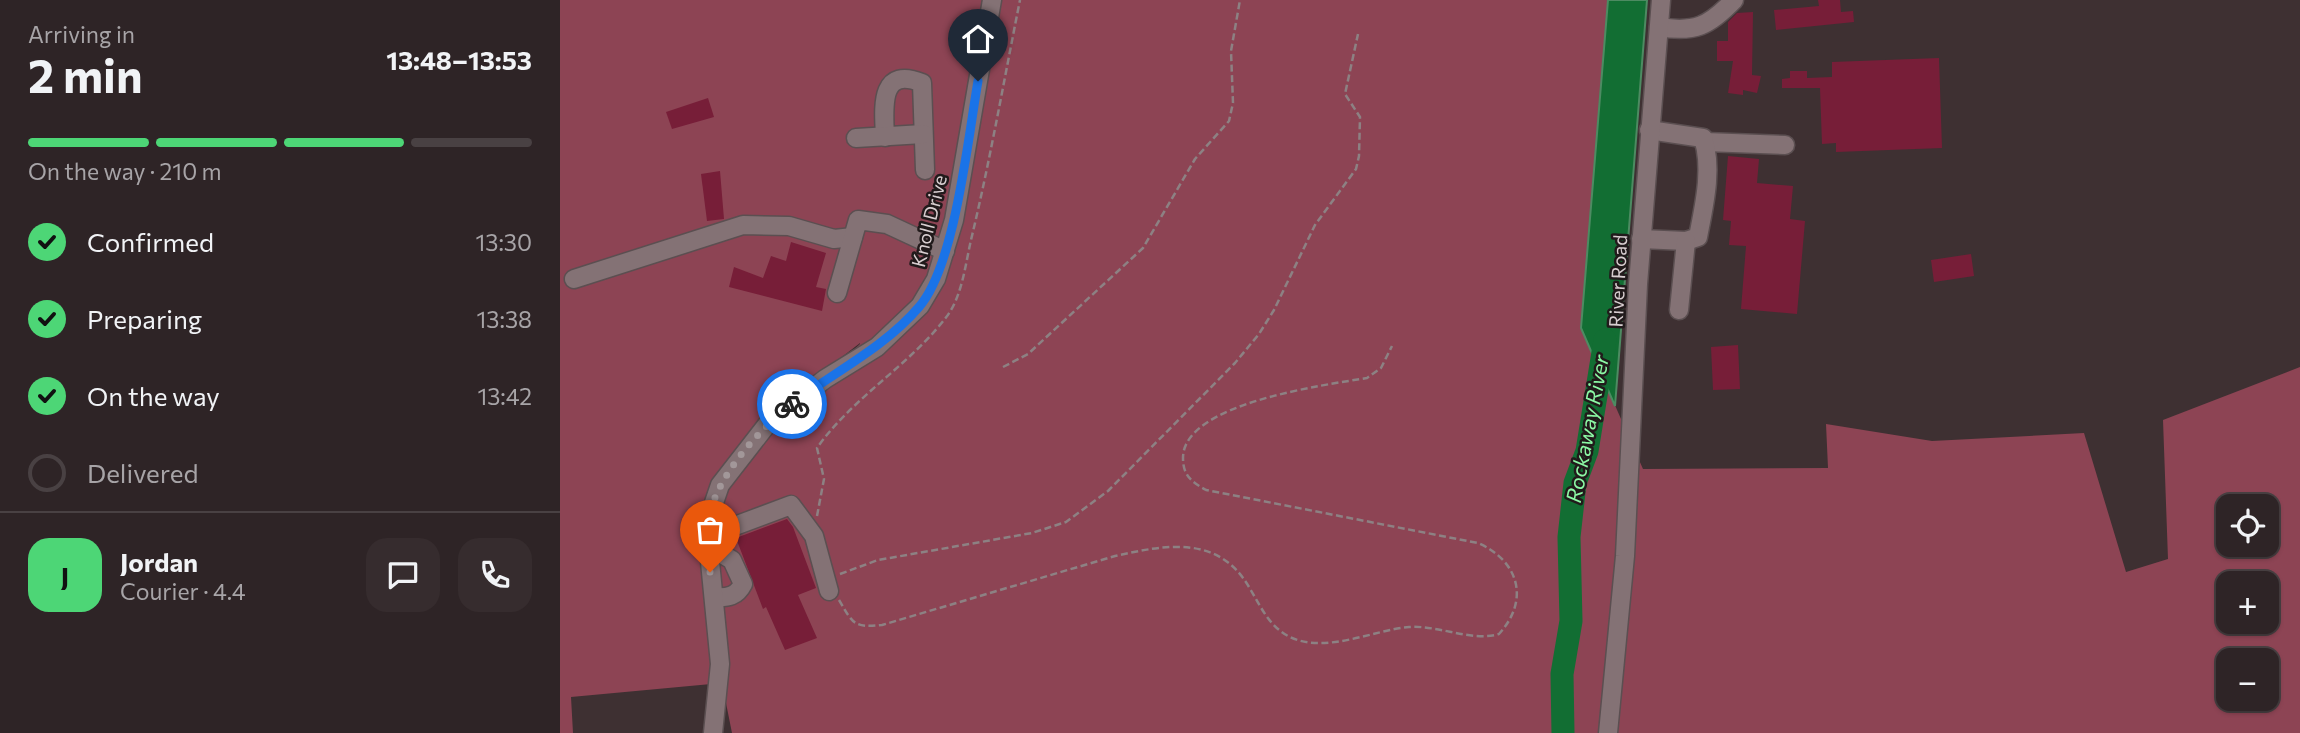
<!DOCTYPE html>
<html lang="en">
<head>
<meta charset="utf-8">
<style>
	body { margin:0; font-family:Commissioner,sans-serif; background:#362c2e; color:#f1f3f6; height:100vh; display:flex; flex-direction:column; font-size:26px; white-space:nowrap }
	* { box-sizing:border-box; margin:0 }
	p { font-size:23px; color:#a7a4a7 }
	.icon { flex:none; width:38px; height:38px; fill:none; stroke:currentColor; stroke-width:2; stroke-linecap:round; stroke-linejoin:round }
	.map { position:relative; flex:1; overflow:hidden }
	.sheet { display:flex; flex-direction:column; background:#2e2426; width:560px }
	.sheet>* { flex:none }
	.buttons { position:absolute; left:1656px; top:494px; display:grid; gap:14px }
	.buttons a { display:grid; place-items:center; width:63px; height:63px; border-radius:14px; background:#2e2426; box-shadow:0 2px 5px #0004,0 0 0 2px #494143; font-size:35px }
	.pin { position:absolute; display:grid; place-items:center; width:60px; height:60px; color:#fff; margin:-72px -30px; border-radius:50% 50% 50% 0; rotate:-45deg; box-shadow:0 0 7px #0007 }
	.pin .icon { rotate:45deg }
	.courier { position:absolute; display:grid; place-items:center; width:70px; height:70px; margin:-35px; border:5px solid #1a73e8; border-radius:50%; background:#fff; color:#222; box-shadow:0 2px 9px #0007 }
	.summary em { font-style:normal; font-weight:700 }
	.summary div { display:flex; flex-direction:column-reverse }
	.summary { display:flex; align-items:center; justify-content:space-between; height:119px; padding:0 28px }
	h1 { font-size:46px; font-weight:700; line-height:52px }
	.bar { display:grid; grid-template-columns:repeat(4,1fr); gap:10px 7px; align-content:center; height:84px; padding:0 28px }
	.bar i { height:9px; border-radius:5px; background:#494143 }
	.bar .selected { background:#4dd676 }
	.bar p { grid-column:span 4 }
	.line { display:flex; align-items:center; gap:18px; padding:0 28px; border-top:2px solid #494143 }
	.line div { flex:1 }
	.round { display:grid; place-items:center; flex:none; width:74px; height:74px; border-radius:21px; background:#362c2e }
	ol { padding:0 28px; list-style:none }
	li { display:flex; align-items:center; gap:21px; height:77px }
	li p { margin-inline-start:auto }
	li .icon { padding:7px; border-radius:50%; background:#4dd676; color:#111; stroke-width:4 }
	li:last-child { color:#a7a4a7 }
	li i { width:38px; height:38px; border:4px solid #494143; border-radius:50% }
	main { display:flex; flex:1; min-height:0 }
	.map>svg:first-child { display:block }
	.green { fill:#8d4454; fill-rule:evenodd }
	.water { fill:#126e33; stroke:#4d8b62; stroke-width:2 }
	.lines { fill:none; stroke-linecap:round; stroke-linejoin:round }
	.river { stroke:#126e33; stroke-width:23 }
	.building { fill:#771e38 }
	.minor-casing { stroke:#5b4f51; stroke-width:21 }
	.path { stroke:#8d8183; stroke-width:2.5; stroke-dasharray:7 3.5; stroke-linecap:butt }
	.minor { stroke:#847275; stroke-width:18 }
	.done { stroke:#a29799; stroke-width:7; stroke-dasharray:0 12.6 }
	.route { stroke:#1a73e8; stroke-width:9 }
	.labels { text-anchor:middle; stroke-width:5; stroke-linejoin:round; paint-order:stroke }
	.street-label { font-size:19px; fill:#d8ced0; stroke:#211a1b }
	.water-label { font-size:21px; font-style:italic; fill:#8cf9a5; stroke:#211a1b }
</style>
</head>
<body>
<main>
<section class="sheet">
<div class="summary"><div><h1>2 min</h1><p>Arriving in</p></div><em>13:48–13:53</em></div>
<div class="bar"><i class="selected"></i><i class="selected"></i><i class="selected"></i><i></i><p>On the way · 210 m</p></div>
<ol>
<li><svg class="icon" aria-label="check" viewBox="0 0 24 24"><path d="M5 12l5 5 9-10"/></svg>Confirmed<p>13:30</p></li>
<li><svg class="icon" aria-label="check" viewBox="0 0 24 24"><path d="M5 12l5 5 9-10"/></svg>Preparing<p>13:38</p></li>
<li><svg class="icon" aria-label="check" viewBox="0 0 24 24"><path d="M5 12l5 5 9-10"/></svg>On the way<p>13:42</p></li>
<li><i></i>Delivered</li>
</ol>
<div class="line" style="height:126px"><b class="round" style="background:#4dd676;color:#111">J</b><div><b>Jordan</b><p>Courier · 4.4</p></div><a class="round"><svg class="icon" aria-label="chat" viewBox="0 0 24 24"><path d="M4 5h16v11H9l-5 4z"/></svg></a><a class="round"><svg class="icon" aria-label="phone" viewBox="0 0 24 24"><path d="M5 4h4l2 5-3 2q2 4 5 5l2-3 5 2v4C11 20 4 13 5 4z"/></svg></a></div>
</section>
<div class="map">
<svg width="1740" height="733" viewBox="0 0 1740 733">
	<rect width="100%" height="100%" fill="#3e3032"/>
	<!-- green -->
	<path class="green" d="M0,0H1048L1021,328L1083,469L1268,468L1266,424L1372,441L1524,433L1566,572L1608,559L1603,420L1740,367V733H172L162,683L11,697L13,733H0ZM300,343V344L177,463L204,417ZM1668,506H1706V544H1668ZM1668,583H1706V621H1668ZM1668,660H1706V698H1668Z"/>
	<!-- water -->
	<polygon class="water" points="1048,0 1087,0 1055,406 1021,328"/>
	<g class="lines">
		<!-- river -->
		<polyline class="river" points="1003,733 1002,674 1011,621 1009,537 1015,483 1027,451 1045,340"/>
	</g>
	<!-- building -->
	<g class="building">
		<polygon points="1258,0 1280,0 1281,12 1293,11 1294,22 1216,30 1214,10 1259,6"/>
		<polygon points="1193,12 1192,75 1201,76 1197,93 1183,90 1183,95 1168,93 1173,61 1157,61 1157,41 1168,41 1168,22 1177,13"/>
		<polygon points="1379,58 1382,148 1276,152 1276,143 1262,144 1260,88 1222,88 1222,79 1230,78 1230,71 1247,71 1247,78 1272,77 1272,62"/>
		<polygon points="148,98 154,117 112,129 106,112"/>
		<polygon points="1168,156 1199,159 1197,183 1233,186 1230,219 1245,221 1237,314 1181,309 1186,246 1169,245 1171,221 1163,220"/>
		<polygon points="160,171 164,219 147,221 141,174"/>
		<polygon points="231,242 266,253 256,287 266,289 262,311 169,287 174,267 203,278 211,256 226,261"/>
		<polygon points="1411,254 1414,276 1374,282 1371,260"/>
		<polygon points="1178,345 1180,389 1153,390 1151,347"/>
		<polygon points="227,519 233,527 256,588 238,595 257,638 225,650 206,607 203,609 176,538"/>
	</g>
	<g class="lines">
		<defs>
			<g id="minor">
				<path d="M1099,27C1135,33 1149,26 1174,0"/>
				<path d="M325,137C324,110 318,65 362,83L365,170"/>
				<polyline points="296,138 363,134"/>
				<polyline points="1145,142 1225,145"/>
				<path d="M1081,239L1126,241L1138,237C1144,206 1153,169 1143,138L1089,130"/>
				<polyline points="14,279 183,225 229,226 274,239 293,237"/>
				<polyline points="277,293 298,220 327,224 385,251"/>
				<polyline points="1119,310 1126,241"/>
				<polyline points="147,531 164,530 231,505 254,536 269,591"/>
				<path d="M148,546L172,560L183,584C177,596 168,598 155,597"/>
				<polyline points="153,733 160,664 147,531 148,520 160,485 209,422 265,379 317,347 360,306 376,279 394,220 432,0"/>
				<polyline points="1048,733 1065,556 1078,284 1101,0"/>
			</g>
		</defs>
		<!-- minor casing -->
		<use href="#minor" class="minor-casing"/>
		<!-- path -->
		<g class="path">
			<polyline points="443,367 468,354 583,248 635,159 669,121 673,103 671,51 680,0"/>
			<path d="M257,516L264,479L257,448C291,399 347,367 384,320C402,299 405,266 411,240C430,161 444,80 460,0"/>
			<polyline points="280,574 318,560 472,533 506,522 548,491 675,363 699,334 714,310 755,225 796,169 799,156 800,117 785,94 798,34"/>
			<path d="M279,600C293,624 294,628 322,625L555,556C605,545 658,534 689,587C700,605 708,625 728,636C764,655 813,630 849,627C879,625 911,642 939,634C970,600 959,561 918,543L646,490C632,482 623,476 623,458C623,403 765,385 807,378L821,368L832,346"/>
		</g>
		<!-- minor -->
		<use href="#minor" class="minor"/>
	</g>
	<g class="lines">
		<!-- done -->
		<path class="done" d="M150,572C148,556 146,539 148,523C153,480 199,429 232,404"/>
		<!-- route -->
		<path class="route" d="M232,404C274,372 324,348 359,307C395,266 408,138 418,81"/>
	</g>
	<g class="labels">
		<!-- street labels -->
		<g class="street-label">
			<text transform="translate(369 221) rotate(-76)" y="7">Knoll Drive</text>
			<text transform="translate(1058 281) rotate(-87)" y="7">River Road</text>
		</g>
		<!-- water labels -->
		<g class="water-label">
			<text transform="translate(1028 429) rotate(-79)" y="7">Rockaway River</text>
		</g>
	</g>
</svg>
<div class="buttons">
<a><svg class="icon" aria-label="locate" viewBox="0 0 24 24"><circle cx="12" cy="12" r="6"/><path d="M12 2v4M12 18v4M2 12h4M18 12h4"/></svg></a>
<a>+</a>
<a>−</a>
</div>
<div class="pin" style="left:150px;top:572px;background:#ea580c"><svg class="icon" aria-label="bag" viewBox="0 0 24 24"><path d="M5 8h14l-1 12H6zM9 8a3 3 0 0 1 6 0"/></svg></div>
<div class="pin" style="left:418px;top:81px;background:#1f2937"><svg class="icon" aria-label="home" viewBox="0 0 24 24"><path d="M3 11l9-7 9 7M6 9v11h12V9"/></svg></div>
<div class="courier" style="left:232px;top:404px"><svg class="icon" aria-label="bike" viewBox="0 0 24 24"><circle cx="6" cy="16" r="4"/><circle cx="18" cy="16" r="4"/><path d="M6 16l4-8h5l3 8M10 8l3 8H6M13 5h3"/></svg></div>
</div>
</main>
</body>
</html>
